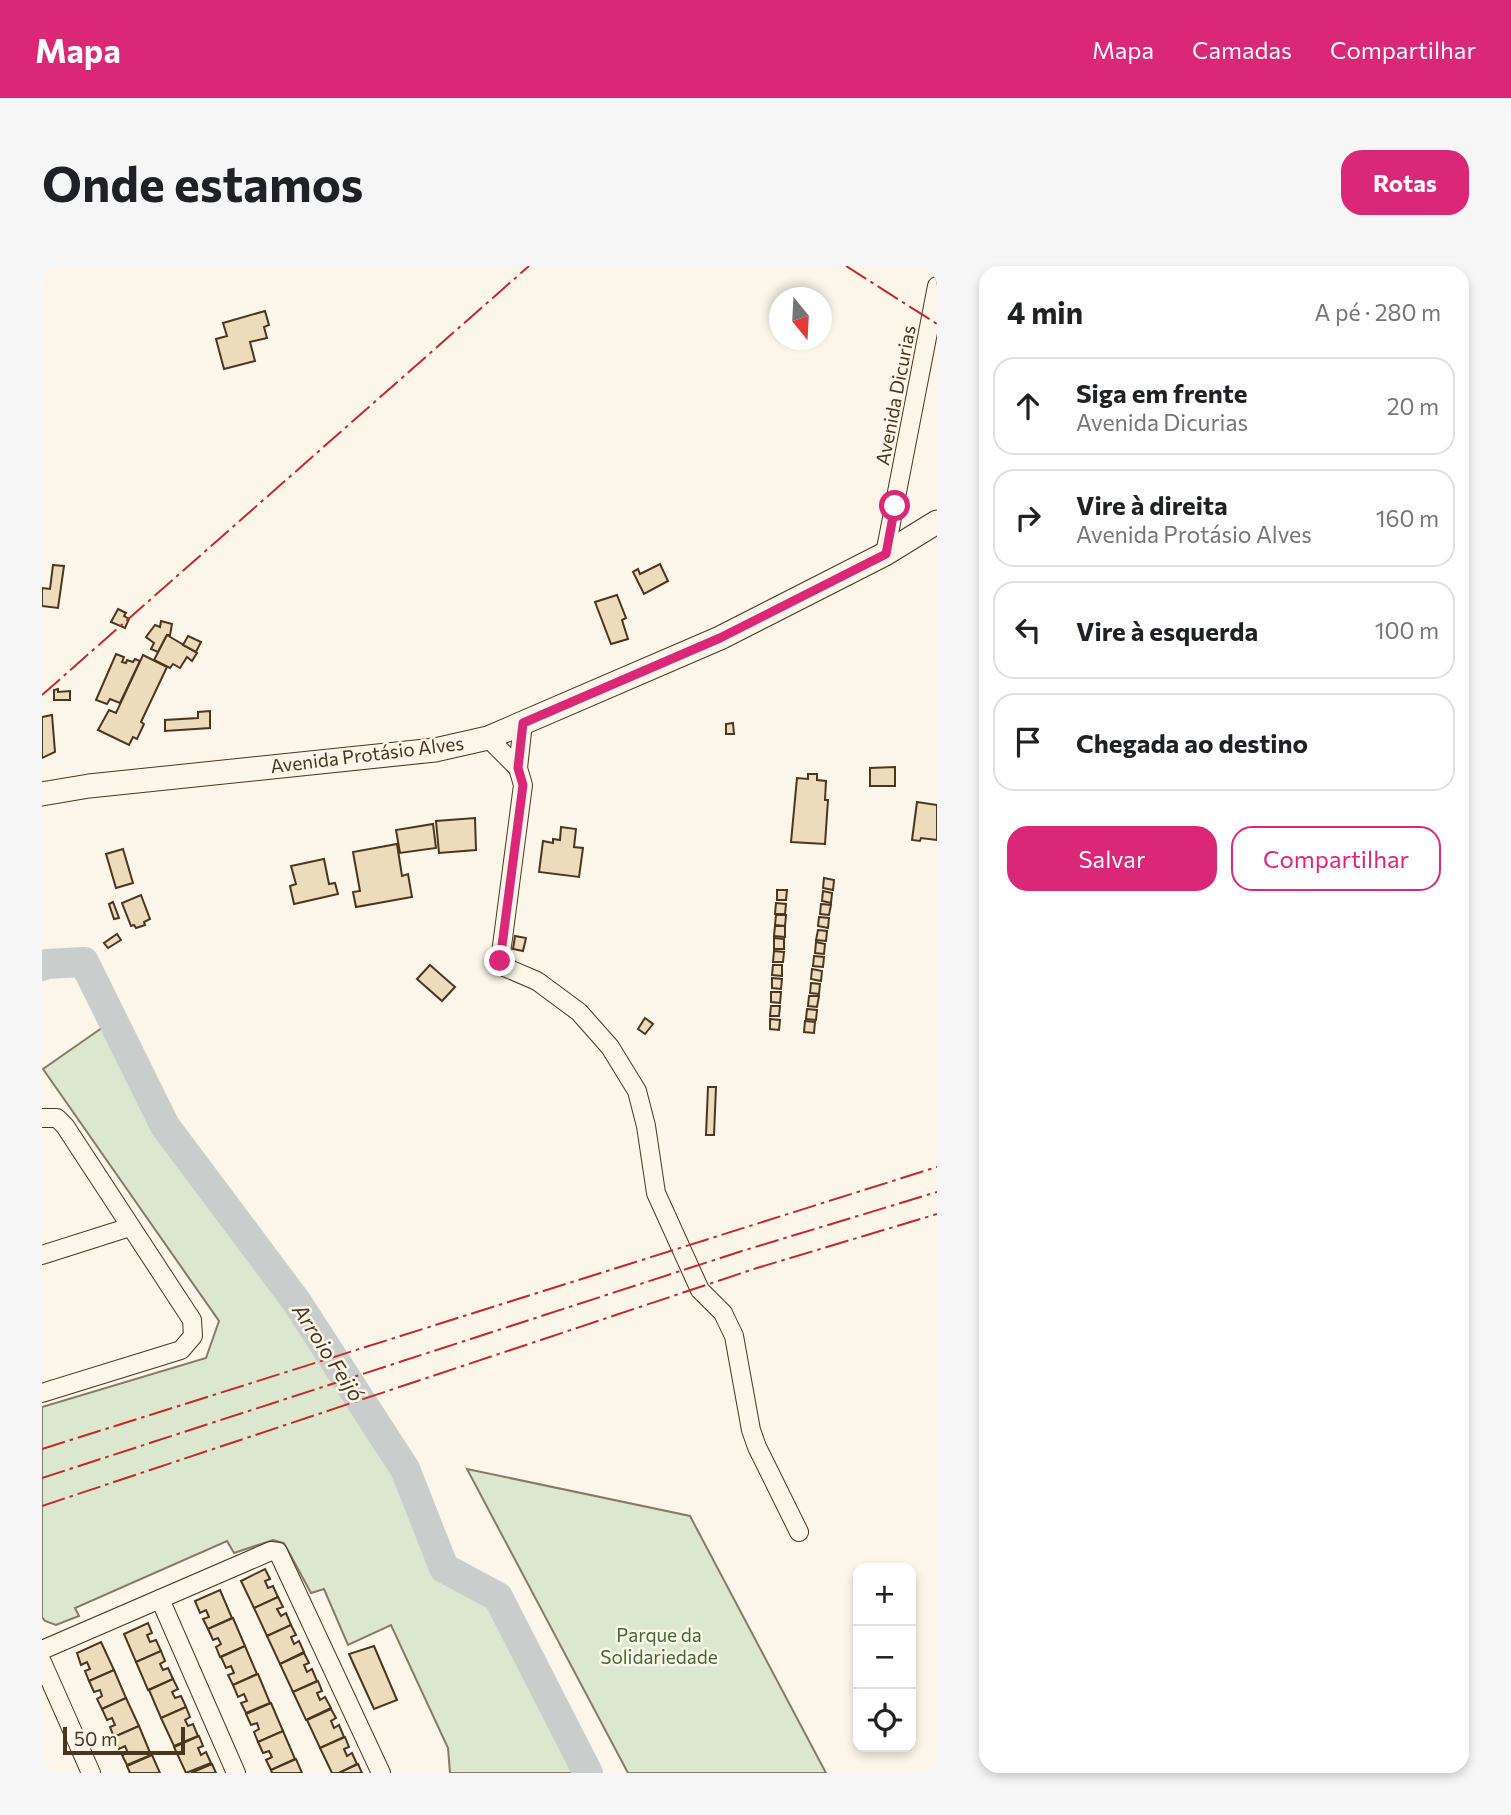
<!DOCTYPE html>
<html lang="pt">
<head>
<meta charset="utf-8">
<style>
  :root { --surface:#fff; --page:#f6f6f6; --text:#202124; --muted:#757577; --line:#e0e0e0; --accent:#db2777 }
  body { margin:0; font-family:Commissioner,sans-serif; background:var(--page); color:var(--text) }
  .controls { position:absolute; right:21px; bottom:21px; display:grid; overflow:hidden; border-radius:14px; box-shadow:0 4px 10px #0003 }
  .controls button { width:63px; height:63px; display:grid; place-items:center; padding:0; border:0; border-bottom:2px solid var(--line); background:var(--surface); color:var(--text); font:35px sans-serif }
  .compass { position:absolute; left:727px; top:21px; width:63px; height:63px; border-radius:50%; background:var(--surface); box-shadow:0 4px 10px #0003; rotate:162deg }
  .scale { position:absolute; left:21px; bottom:18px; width:122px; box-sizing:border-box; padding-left:7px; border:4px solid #4a3520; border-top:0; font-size:19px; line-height:24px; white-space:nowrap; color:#4a3520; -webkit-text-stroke:5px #fbf6e9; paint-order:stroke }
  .stop { position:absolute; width:21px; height:21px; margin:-16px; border:5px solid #db2777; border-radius:50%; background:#fff }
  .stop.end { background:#db2777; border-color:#fff; box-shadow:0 2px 7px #0008 }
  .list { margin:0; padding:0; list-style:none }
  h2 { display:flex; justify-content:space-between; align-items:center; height:91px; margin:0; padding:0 28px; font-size:30px }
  h2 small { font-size:23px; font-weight:400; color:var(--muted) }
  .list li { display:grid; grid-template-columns:46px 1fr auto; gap:21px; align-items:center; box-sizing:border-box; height:98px; margin:0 14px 14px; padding:0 14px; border:2px solid var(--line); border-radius:21px }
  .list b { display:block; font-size:26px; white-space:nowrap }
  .list p { margin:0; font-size:23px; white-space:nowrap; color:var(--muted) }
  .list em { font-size:23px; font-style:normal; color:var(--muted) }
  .actions { display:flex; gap:14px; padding:21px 28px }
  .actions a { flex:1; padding:16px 0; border:2px solid var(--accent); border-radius:21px; text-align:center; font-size:24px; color:var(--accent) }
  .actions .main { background:var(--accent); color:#fff }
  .icon { flex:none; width:38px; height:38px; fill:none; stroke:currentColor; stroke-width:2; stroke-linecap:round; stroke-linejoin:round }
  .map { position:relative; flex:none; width:895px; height:1507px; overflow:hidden; border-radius:21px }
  header { display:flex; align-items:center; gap:42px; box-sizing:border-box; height:98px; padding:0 35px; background:var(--accent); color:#fff }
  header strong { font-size:33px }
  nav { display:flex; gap:38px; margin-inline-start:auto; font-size:24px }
  .intro { display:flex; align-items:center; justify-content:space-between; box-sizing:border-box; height:168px; padding:0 42px }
  h1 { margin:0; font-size:49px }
  .button { padding:18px 32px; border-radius:21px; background:var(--accent); color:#fff; font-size:24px; font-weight:700 }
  main { display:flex; gap:42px; padding:0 42px }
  aside { flex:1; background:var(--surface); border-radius:21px; box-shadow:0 4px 10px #0003 }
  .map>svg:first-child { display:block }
  .green { fill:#dce7d0; stroke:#887966; stroke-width:2 }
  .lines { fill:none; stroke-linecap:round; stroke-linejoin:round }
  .river { stroke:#c9cecd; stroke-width:30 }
  .building { fill:#ecdcbc; stroke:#4a3520; stroke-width:2 }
  .minor-casing { stroke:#4a3520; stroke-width:20 }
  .major-casing { stroke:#4a3520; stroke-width:25 }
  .minor { stroke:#fbf6e9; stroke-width:18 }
  .major { stroke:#fbf6e9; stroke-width:23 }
  .power { stroke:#c62828; stroke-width:2; stroke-dasharray:24 5 3.5 5; stroke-linecap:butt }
  .route { stroke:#db2777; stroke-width:9 }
  .labels { text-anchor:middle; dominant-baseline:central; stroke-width:5; stroke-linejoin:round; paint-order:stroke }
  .street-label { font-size:19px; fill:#4a3520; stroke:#fbf6e9 }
  .park-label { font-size:19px; fill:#436837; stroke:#fbf6e9 }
  .water-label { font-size:21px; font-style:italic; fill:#4a3520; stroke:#fbf6e9 }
</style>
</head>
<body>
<header>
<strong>Mapa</strong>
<nav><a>Mapa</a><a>Camadas</a><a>Compartilhar</a></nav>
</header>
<div class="intro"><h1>Onde estamos</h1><a class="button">Rotas</a></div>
<main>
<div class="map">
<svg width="895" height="1507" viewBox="0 0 895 1507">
  <rect width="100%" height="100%" fill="#fbf6e9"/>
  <!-- green -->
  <g class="green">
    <path d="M67 757 118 863 277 1087 354 1203 396 1304 450 1335 537 1507H408L406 1482 349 1359 306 1379 282 1323 269 1327 242 1277 231 1274 192 1287 185 1275 33 1342 37 1350 14 1359 3 1355 0 1351V1141L164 1092 177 1055 1 803Z"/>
    <path d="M425 1203 648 1250 784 1507H586Z"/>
  </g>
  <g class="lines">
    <!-- river -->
    <path class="river" d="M0 700 4 698 42 696 123 860 254 1035 363 1203 402 1302 456 1331 546 1507"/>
  </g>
  <!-- building -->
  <g class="building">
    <path d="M223 45 227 59 222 61 225 72 208 76 213 95 182 103 174 73 185 70 181 57Z"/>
    <path d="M618 298 626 315 602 328 591 306 596 303 598 308Z"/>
    <path d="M11 299 22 300 16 342 0 340V322L8 323Z"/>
    <path d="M575 329 584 352 580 354 586 373 569 378 553 336Z"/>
    <path d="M76 343 84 347 82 350 87 353 83 362 69 356Z"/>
    <path d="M119 355 130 358 128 369H125L116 386 109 383 112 377 104 371 113 359 118 361Z"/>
    <path d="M125 369 155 387 150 395 145 391 138 402 131 398 128 402 112 394Z"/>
    <path d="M146 370 159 376 154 386 141 379Z"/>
    <path d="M74 388 82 391 80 396 84 397 85 394 91 396 93 393 98 395 78 437 68 433 65 438 54 434Z"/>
    <path d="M101 389 125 401 99 456 102 458 95 473 91 471 87 479 56 464 67 444 74 447Z"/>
    <path d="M16 423V426L28 425V434H12V424Z"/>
    <path d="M168 445V462L123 465V454L156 452V446Z"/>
    <path d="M10 449 13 486 0 492V451Z"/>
    <path d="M691 457 692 468H684V458Z"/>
    <path d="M853 501V520H828V502Z"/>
    <path d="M766 508H775V514L784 515 783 534H786L783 578 749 576 755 512 766 513Z"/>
    <path d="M875 536 895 539V574L879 572 878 575 870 574Z"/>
    <path d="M433 552 434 584 397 587 394 555Z"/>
    <path d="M391 558 394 582 358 587 354 564Z"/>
    <path d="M519 561 534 563 532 581 541 582 537 611 497 606 501 575 511 577V573L518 574Z"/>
    <path d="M355 578 360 610 366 608 370 631 314 641 311 626 318 625 311 586Z"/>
    <path d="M81 583 91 617 74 622 64 588Z"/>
    <path d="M282 593 287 618 293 617 296 628 252 638 248 620 254 618 249 600Z"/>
    <path d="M782 612 792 614 791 624 781 622Z"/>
    <path d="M735 624H745L744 634H735Z"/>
    <path d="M781 625 790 627 789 637 780 635Z"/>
    <path d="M99 629 108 653 102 656 103 659 94 662 92 659 89 660 80 637Z"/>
    <path d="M71 636 77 652 72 653 67 638Z"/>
    <path d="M734 637 744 638 743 648H733Z"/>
    <path d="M779 638 789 639 787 649 778 648Z"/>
    <path d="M734 649H744L743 660 733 659Z"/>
    <path d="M777 651 787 652 786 662 776 660Z"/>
    <path d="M733 660H743V671L732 670Z"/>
    <path d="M776 664 785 665 784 675 774 674Z"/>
    <path d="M75 668 79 674 66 682 62 677Z"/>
    <path d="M473 670 484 672 481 685 471 683Z"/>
    <path d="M732 672 742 673V683H732Z"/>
    <path d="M774 676 783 678 782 688 773 687Z"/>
    <path d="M732 685 742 686 741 696H731Z"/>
    <path d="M772 690 782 691 781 701 771 700Z"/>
    <path d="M388 699 413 721 400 735 375 713Z"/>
    <path d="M731 699H740V710L730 709Z"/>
    <path d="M770 703 780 705 779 715 769 713Z"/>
    <path d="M730 712 740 713 739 723 730 722Z"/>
    <path d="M769 717 778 718 777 728 768 727Z"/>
    <path d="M729 726H739L738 737 729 736Z"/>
    <path d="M767 730H777L775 741 766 740Z"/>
    <path d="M729 740H738L737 750H728Z"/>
    <path d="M765 743 775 744 774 754 764 753Z"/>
    <path d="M603 752 611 758 603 768 596 763Z"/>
    <path d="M728 753 738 754 737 764 728 763Z"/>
    <path d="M763 755 773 756 772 767 762 766Z"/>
    <path d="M666 821H674L672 869H664Z"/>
    <path d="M223 1303 228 1313 223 1315 226 1322 231 1320 236 1331 212 1342 199 1315Z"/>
    <path d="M178 1324 190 1352 166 1363 161 1353 167 1351 164 1344 158 1347 153 1335Z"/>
    <path d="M236 1331 241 1341 235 1343 239 1350 244 1347 249 1359 225 1370 212 1342Z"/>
    <path d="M191 1352 203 1380 178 1391 174 1381 179 1378 176 1372 171 1374 166 1363Z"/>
    <path d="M106 1357 110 1367 105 1369 108 1376 114 1374 119 1385 94 1396 82 1368Z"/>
    <path d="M249 1359 254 1369 249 1371 252 1378 257 1375 262 1386 238 1398 225 1370Z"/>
    <path d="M59 1376 72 1404 47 1415 43 1405 48 1403 45 1396 39 1399 35 1387Z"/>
    <path d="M203 1380 215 1408 191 1419 186 1409 192 1407 189 1400 184 1402 179 1391Z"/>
    <path d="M332 1380 355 1434 332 1443 307 1388Z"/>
    <path d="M119 1385 123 1395 118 1398 121 1404 126 1402 131 1413 106 1424 94 1396Z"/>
    <path d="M262 1387 267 1397 262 1399 265 1406 270 1403 275 1415 251 1426 238 1398Z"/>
    <path d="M72 1404 84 1432 60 1443 55 1433 60 1430 58 1424 52 1426 47 1415Z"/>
    <path d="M216 1408 228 1437 204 1447 199 1437 205 1435 202 1428 196 1431 191 1419Z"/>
    <path d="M131 1413 136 1423 130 1426 133 1432 139 1430 144 1441 119 1452 107 1424Z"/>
    <path d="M276 1415 280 1425 275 1427 278 1434 283 1431 289 1442 264 1454 251 1426Z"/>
    <path d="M84 1432 97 1460 72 1471 68 1461 73 1459 70 1452 65 1454 60 1443Z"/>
    <path d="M229 1437 241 1465 216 1476 212 1466 217 1463 215 1457 209 1459 204 1448Z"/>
    <path d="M144 1441 148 1451 143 1454 146 1460 151 1458 156 1470 132 1480 119 1452Z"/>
    <path d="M289 1443 294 1452 289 1455 292 1462 297 1459 302 1471 278 1482 265 1454Z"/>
    <path d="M97 1460 109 1489 85 1499 80 1489 86 1487 83 1480 77 1483 72 1471Z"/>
    <path d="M241 1465 253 1493 229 1504 224 1494 230 1491 227 1485 221 1487 216 1476Z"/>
    <path d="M157 1470 161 1480 156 1482 159 1489 164 1486 169 1497 144 1507 132 1481Z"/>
    <path d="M303 1471 307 1481 302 1483 305 1490 310 1487 315 1498 297 1507H290L278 1482Z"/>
    <path d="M110 1489 118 1507H88L85 1500Z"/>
    <path d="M254 1493 260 1507H230L229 1504Z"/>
    <path d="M170 1498 174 1507H149Z"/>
    <path d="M316 1498 320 1507H297Z"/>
  </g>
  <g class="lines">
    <defs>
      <g id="minor">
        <path d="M843 288 895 20"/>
        <path d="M481 457 476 502 481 519 458 695 460 700 495 715 537 746 568 781 595 825 604 860 614 927 658 1024 681 1047 692 1070 709 1164 715 1181 757 1266"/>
        <path d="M446 472 476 502"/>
        <path d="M0 852H15L23 860 150 1054 151 1070 139 1084 0 1127"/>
        <path d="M0 989 88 961"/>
        <path d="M118 1333 194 1507"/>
        <path d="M0 1384 229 1285 236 1286 339 1507"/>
        <path d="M0 1396 49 1507"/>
      </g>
      <path id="major" d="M0 528 47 520 393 484 446 472 678 372 843 288 895 256"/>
    </defs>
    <!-- minor casing -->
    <use href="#minor" class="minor-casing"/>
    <!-- major casing -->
    <use href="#major" class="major-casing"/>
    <!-- minor -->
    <use href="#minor" class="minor"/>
    <!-- major -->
    <use href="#major" class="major"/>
    <!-- power -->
    <g class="power">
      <path d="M804 0 895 58"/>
      <path d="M0 429 487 0"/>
      <path d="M0 1183 895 901"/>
      <path d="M0 1212 700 985 895 926"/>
      <path d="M0 1240 715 1002 895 948"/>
    </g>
  </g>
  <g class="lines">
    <!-- route -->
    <path class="route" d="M458 695 481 519 476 502 481 457 678 372 844 288 853 240"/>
  </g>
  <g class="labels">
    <!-- street labels -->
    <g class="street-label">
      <text transform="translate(853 129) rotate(-79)">Avenida Dicurias</text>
      <text transform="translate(325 488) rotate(-7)">Avenida Protásio Alves</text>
    </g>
    <!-- park labels -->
    <g class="park-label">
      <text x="617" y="1368">Parque da<tspan x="617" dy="22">Solidariedade</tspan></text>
    </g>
    <!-- water labels -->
    <g class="water-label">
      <text transform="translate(287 1086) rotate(57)">Arroio Feijó</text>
    </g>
  </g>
</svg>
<div class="controls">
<button>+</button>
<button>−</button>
<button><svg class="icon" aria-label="locate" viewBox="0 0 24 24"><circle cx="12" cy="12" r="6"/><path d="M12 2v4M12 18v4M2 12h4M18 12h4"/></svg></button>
</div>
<svg class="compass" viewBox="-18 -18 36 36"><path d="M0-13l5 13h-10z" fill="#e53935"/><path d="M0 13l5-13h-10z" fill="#757577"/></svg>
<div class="scale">50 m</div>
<div class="stop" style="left:853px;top:240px"></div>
<div class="stop end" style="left:458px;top:695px"></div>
</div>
<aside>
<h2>4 min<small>A pé · 280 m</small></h2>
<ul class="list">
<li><svg class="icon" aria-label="ahead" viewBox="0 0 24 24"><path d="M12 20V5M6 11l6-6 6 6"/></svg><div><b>Siga em frente</b><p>Avenida Dicurias</p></div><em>20 m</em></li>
<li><svg class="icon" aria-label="right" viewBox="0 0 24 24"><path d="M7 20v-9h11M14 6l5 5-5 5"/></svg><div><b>Vire à direita</b><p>Avenida Protásio Alves</p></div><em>160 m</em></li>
<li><svg class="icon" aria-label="left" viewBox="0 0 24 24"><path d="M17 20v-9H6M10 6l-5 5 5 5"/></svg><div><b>Vire à esquerda</b></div><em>100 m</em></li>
<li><svg class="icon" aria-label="arrive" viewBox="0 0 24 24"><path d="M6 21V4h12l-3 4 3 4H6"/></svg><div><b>Chegada ao destino</b></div></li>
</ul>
<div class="actions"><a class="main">Salvar</a><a>Compartilhar</a></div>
</aside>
</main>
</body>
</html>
